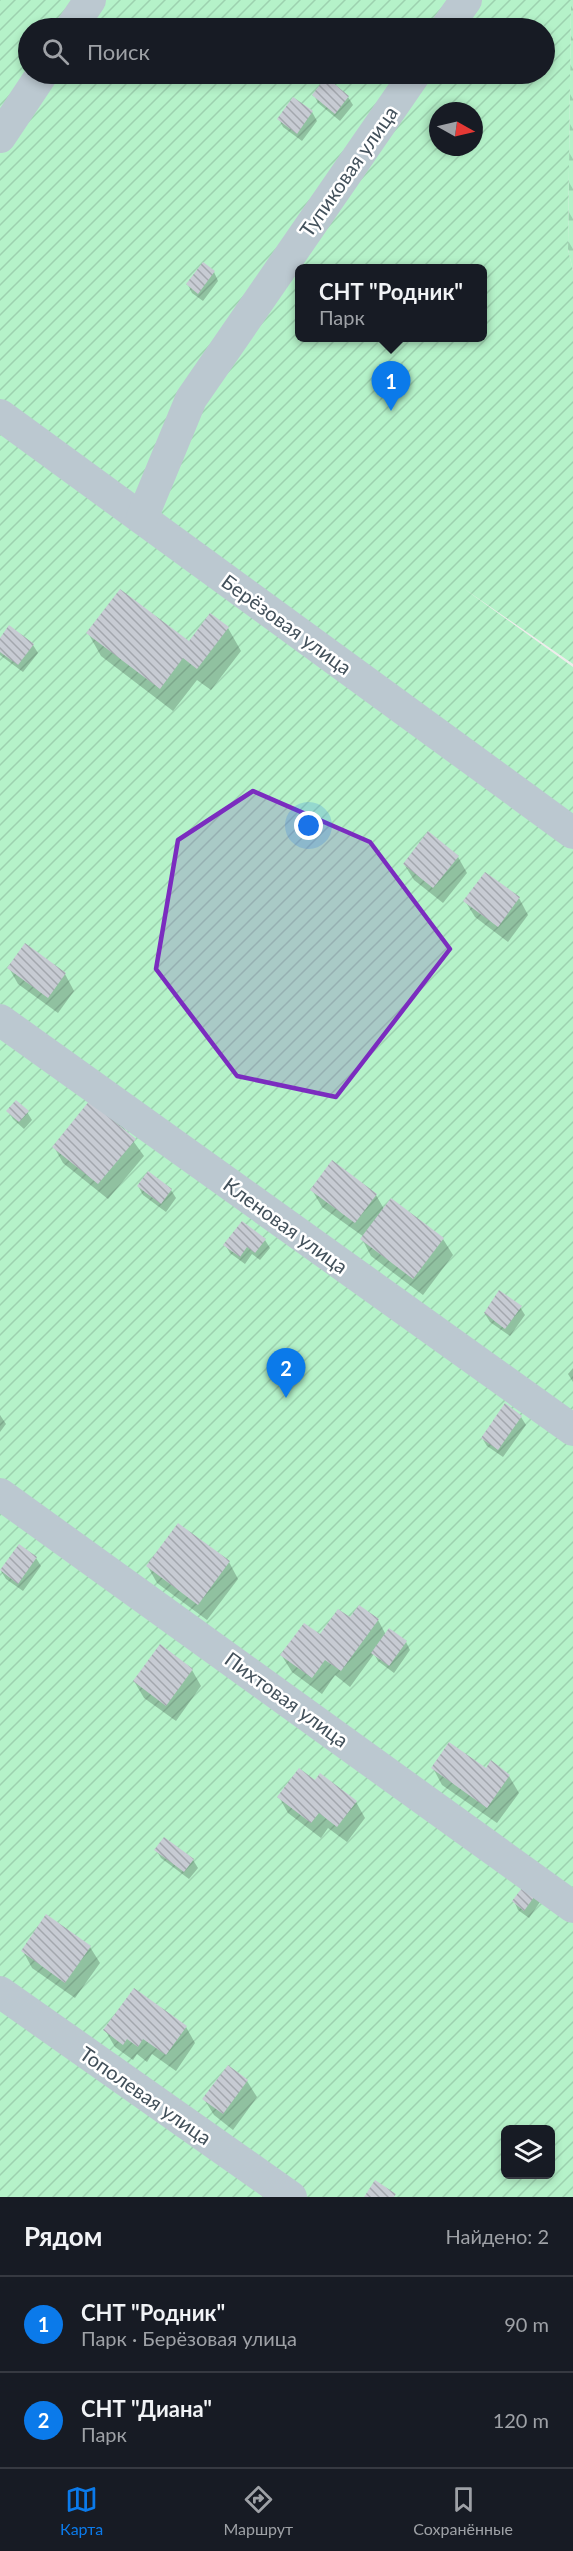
<!DOCTYPE html>
<html lang="ru">
<head>
<meta charset="utf-8">
<style>
  :root { --surface:#171b24; --page:#20242c; --text:#f1f3f6; --muted:#9ea1a6; --line:#363941; --accent:#0b7aea }
  body { margin:0; font-family:Lato,sans-serif; background:var(--page); color:var(--text) }
  .controls { position:absolute; right:18px; bottom:18px; display:grid; overflow:hidden; border-radius:9px; box-shadow:0 3px 9px #0003 }
  .controls button { width:54px; height:54px; display:grid; place-items:center; padding:0; border:0; border-bottom:2px solid var(--line); background:var(--surface); color:var(--text); font:30px sans-serif }
  .compass { position:absolute; left:429px; top:102px; width:54px; height:54px; border-radius:50%; background:var(--surface); box-shadow:0 3px 9px #0003; rotate:98deg }
  .you { position:absolute; left:309px; top:826px; width:21px; height:21px; margin:-15px; border:4px solid #fff; border-radius:50%; background:#1a73e8; box-shadow:0 0 0 9px #1a73e833 }
  .badge { display:grid; place-items:center; width:39px; height:39px; border-radius:50%; background:var(--accent); color:#fff; font-size:20px; font-weight:700 }
  .pin { position:absolute; translate:-50% -50px; filter:drop-shadow(0 2px 3px #0008) }
  .pin::after { content:''; position:absolute; top:32px; width:21px; height:18px; background:inherit; clip-path:polygon(0 0,100% 0,50% 100%) }
  .popup { position:absolute; left:295px; top:264px; width:192px; height:78px; box-sizing:border-box; display:grid; place-content:center; border-radius:9px; background:var(--surface); filter:drop-shadow(0 2px 4px #0005); font-size:20px; white-space:nowrap; color:var(--muted) }
  .popup b { font-size:22px; color:var(--text) }
  .popup::after { content:''; position:absolute; left:50%; top:100%; margin-left:-12px; border:12px solid transparent; border-top-color:var(--surface) }
  .list { margin:0; padding:0; list-style:none }
  h2 { display:flex; justify-content:space-between; align-items:center; height:78px; margin:0; padding:0 24px; font-size:26px }
  h2 small { font-size:20px; font-weight:400; color:var(--muted) }
  .list li { display:grid; grid-template-columns:39px 1fr auto; gap:18px; align-items:center; box-sizing:border-box; height:96px; padding:0 24px; border-top:2px solid var(--line) }
  .list b { display:block; font-size:22px; white-space:nowrap }
  .list p { margin:0; font-size:20px; white-space:nowrap; color:var(--muted) }
  .list em { font-size:20px; font-style:normal; color:var(--muted) }
  .icon { flex:none; width:33px; height:33px; fill:none; stroke:currentColor; stroke-width:2; stroke-linecap:round; stroke-linejoin:round }
  .map { position:relative; flex:none; width:573px; height:2197px; overflow:hidden }
  .search { position:absolute; background:var(--surface); box-shadow:0 3px 9px #0003; left:18px; right:18px; top:18px; height:66px; display:flex; align-items:center; gap:15px; box-sizing:border-box; padding:0 21px; border-radius:33px; color:var(--muted); font-size:22px }
  .sheet { height:270px; background:var(--surface) }
  nav { display:flex; justify-content:space-around; align-items:center; box-sizing:border-box; height:84px; border-top:2px solid var(--line); background:var(--surface); font-size:16px; color:var(--muted) }
  nav a { display:grid; justify-items:center; gap:3px }
  nav .on { color:var(--accent) }
  .map>svg:first-child { display:block }
  .forest { fill:url(#forest-firs) }
  .garden { fill:url(#garden-furrows); fill-rule:evenodd }
  .shadow { fill:#0003 }
  .building { fill:url(#building-back-hatch) }
  .lines { fill:none; stroke-linecap:round; stroke-linejoin:round }
  .minor { stroke:#bbc8d0; stroke-width:32 }
  .marked { fill:#7b2cbf; fill-opacity:0.2; stroke:#7b2cbf; stroke-width:4.5; stroke-linejoin:round }
  .labels { text-anchor:middle; dominant-baseline:central; stroke-width:5; stroke-linejoin:round; paint-order:stroke }
  .street-label { font-size:20px; fill:#43515b; stroke:#fff }
</style>
</head>
<body>
<div class="map">
<svg width="573" height="2197" viewBox="0 0 573 2197">
  <defs>
    <pattern id="forest-firs" width="22" height="20" patternUnits="userSpaceOnUse" patternTransform="scale(1.5)"><rect width="22" height="20" fill="#b5f2c9"/><path d="M5 1l3.5 6h-7zM16 11l3.5 6h-7z" fill="#9dd1af"/></pattern>
    <pattern id="garden-furrows" width="10" height="10" patternUnits="userSpaceOnUse" patternTransform="scale(1.5)"><rect width="10" height="10" fill="#b5f2c9"/><path d="M-1 1l2-2M0 10L10 0M9 11l2-2" fill="none" stroke="#9dd1af"/></pattern>
    <pattern id="building-back-hatch" width="6" height="6" patternUnits="userSpaceOnUse" patternTransform="scale(1.5)"><rect width="6" height="6" fill="#c7cbd3"/><path d="M-1 5l2 2M0 0l6 6M5-1l2 2" fill="none" stroke="#a3a7ae"/></pattern>
  </defs>
  <rect width="100%" height="100%" fill="#efecec"/>
  <!-- forest -->
  <path class="forest" d="M571 0H573V271L568 249Z"/>
  <!-- garden -->
  <path class="garden" d="M0 0H571L568 249 573 271V664L463 588 573 667V2197H0ZM28 28H544V74H28ZM438 111H474V147H438ZM300 268H482V338H300ZM506 2130H550V2174H506Z"/>
  <!-- shadow -->
  <g class="shadow">
    <path d="M314 95 348 97 353 105 340 121 318 103Z"/>
    <path d="M293 99 312 112 317 121 302 141 283 127 279 119Z"/>
    <path d="M214 272 218 281 203 301 192 293 188 285Z"/>
    <path d="M228 628 241 651 211 690 197 680 173 711 101 656 88 633 189 643Z"/>
    <path d="M0 640 33 645 38 653 23 672 0 655Z"/>
    <path d="M458 857 467 873 443 903 414 880 404 864Z"/>
    <path d="M519 898 528 915 508 942 475 917 465 901Z"/>
    <path d="M25 946 65 974 74 991 58 1013 18 984 9 968Z"/>
    <path d="M8 1111 27 1112 32 1120 24 1129 13 1119Z"/>
    <path d="M113 1113 144 1156 108 1199 63 1163 54 1147Z"/>
    <path d="M138 1186 171 1190 176 1198 166 1212 143 1195Z"/>
    <path d="M312 1190 376 1195 384 1209 443 1239 453 1255 423 1295 371 1256 362 1239 364 1237 322 1207Z"/>
    <path d="M265 1240 270 1248 260 1260 252 1254 245 1264 230 1253 225 1245Z"/>
    <path d="M520 1307 525 1315 510 1336 490 1322 485 1314Z"/>
    <path d="M573 1368V1382L568 1374Z"/>
    <path d="M0 1415 6 1424 0 1432Z"/>
    <path d="M521 1417 526 1425 503 1457 487 1446 482 1438Z"/>
    <path d="M179 1525 229 1562 238 1579 207 1620 157 1583 148 1567Z"/>
    <path d="M36 1558 41 1566 23 1591 6 1579 1 1571Z"/>
    <path d="M351 1619 378 1620 386 1635 406 1642 410 1650 394 1673 378 1661 374 1654 350 1687 335 1675 322 1694 292 1672 282 1656Z"/>
    <path d="M192 1670 201 1686 176 1721 144 1698 134 1681Z"/>
    <path d="M433 1768 509 1776 519 1793 497 1823 442 1785Z"/>
    <path d="M315 1782 356 1802 365 1818 347 1842 328 1828 321 1838 288 1813 279 1797Z"/>
    <path d="M156 1850 193 1860 198 1868 189 1879 161 1858Z"/>
    <path d="M525 1886 540 1902 529 1918 518 1910 514 1901Z"/>
    <path d="M90 1947 100 1963 75 1998 32 1968 23 1951Z"/>
    <path d="M186 2027 195 2043 176 2071 152 2054 147 2062 137 2054 133 2060 115 2047 105 2030Z"/>
    <path d="M247 2081 257 2097 233 2130 214 2115 204 2099Z"/>
  </g>
  <!-- building -->
  <g class="building">
    <path d="M326 77 349 96 335 114 312 95Z"/>
    <path d="M293 97 313 111 297 134 277 119Z"/>
    <path d="M203 262 215 271 198 294 186 284Z"/>
    <path d="M120 589 189 641 210 613 229 627 197 669 183 658 160 689 86 633Z"/>
    <path d="M9 625 34 644 18 665 0 652V638Z"/>
    <path d="M428 831 459 856 433 888 403 864Z"/>
    <path d="M485 872 520 897 498 927 463 901Z"/>
    <path d="M25 943 66 973 48 998 7 968Z"/>
    <path d="M94 1095 109 1117 136 1139 98 1184 52 1147Z"/>
    <path d="M16 1100 29 1111 19 1122 6 1111Z"/>
    <path d="M332 1160 377 1194 355 1223 310 1190Z"/>
    <path d="M148 1171 172 1189 161 1204 137 1186Z"/>
    <path d="M391 1198 444 1238 413 1279 360 1239Z"/>
    <path d="M242 1221 266 1239 255 1253 247 1247 240 1257 223 1245Z"/>
    <path d="M499 1290 522 1306 505 1329 484 1313Z"/>
    <path d="M505 1403 522 1416 498 1450 481 1438Z"/>
    <path d="M178 1523 230 1561 198 1605 146 1566Z"/>
    <path d="M19 1544 37 1557 18 1584 0 1570Z"/>
    <path d="M359 1605 379 1619 341 1671 325 1660 312 1678 280 1655 304 1623 320 1634 338 1609 350 1617Z"/>
    <path d="M389 1628 407 1641 389 1666 371 1653Z"/>
    <path d="M160 1644 193 1669 166 1706 133 1681Z"/>
    <path d="M449 1742 486 1768 491 1760 510 1775 487 1808 431 1768Z"/>
    <path d="M299 1768 315 1780 320 1773 357 1801 337 1827 319 1813 311 1823 277 1797Z"/>
    <path d="M164 1837 194 1859 184 1872 154 1850Z"/>
    <path d="M525 1884 537 1893 524 1911 512 1901Z"/>
    <path d="M46 1914 91 1946 65 1983 21 1951Z"/>
    <path d="M134 1988 187 2026 166 2055 143 2039 138 2047 127 2039 123 2045 103 2030Z"/>
    <path d="M228 2065 248 2080 223 2114 202 2099Z"/>
    <path d="M375 2180 396 2194 394 2197H364Z"/>
  </g>
  <g class="lines">
    <!-- minor -->
    <g class="minor">
      <path d="M71 28 90 0"/>
      <path d="M446 28 466 0"/>
      <path d="M0 137 42 74"/>
      <path d="M0 415 573 833"/>
      <path d="M142 518 191 399 415 74"/>
      <path d="M0 1020 573 1430"/>
      <path d="M0 1494 573 1907"/>
      <path d="M0 1992 291 2197"/>
    </g>
  </g>
  <!-- marked area -->
  <path class="marked" d="M253 791 370 842 450 949 336 1097 237 1076 156 969 178 840Z"/>
  <g class="labels">
    <!-- street labels -->
    <g class="street-label">
      <text transform="translate(348 171) rotate(-55)">Тупиковая улица</text>
      <text transform="translate(287 624) rotate(36)">Берёзовая улица</text>
      <text transform="translate(286 1225) rotate(36)">Кленовая улица</text>
      <text transform="translate(287 1699) rotate(36)">Пихтовая улица</text>
      <text transform="translate(146 2095) rotate(35)">Тополевая улица</text>
    </g>
  </g>
</svg>
<div class="controls">
<button><svg class="icon" aria-label="layers" viewBox="0 0 24 24"><path d="M12 4l9 5-9 5-9-5zM3 14l9 5 9-5"/></svg></button>
</div>
<svg class="compass" viewBox="-18 -18 36 36"><path d="M0-13l5 13h-10z" fill="#e53935"/><path d="M0 13l5-13h-10z" fill="#9ea1a6"/></svg>
<div class="you"></div>
<div class="pin badge" style="left:391px;top:411px">1</div>
<div class="popup"><b>СНТ &quot;Родник&quot;</b>Парк</div>
<div class="pin badge" style="left:286px;top:1398px">2</div>
<div class="search"><svg class="icon" aria-label="search" viewBox="0 0 24 24"><circle cx="10" cy="10" r="6"/><path d="M15 15l6 6"/></svg>Поиск</div>
</div>
<section class="sheet">
<h2>Рядом<small>Найдено: 2</small></h2>
<ul class="list">
<li><span class="badge">1</span><div><b>СНТ &quot;Родник&quot;</b><p>Парк · Берёзовая улица</p></div><em>90 m</em></li>
<li><span class="badge">2</span><div><b>СНТ &quot;Диана&quot;</b><p>Парк</p></div><em>120 m</em></li>
</ul>
</section>
<nav>
<a class="on"><svg class="icon" aria-label="map" viewBox="0 0 24 24"><path d="M3 6l6-2 6 2 6-2v14l-6 2-6-2-6 2zM9 4v14M15 6v14"/></svg>Карта</a>
<a><svg class="icon" aria-label="directions" viewBox="0 0 24 24"><path d="M12 3l9 9-9 9-9-9zM9 14v-3h6M13 9l2 2-2 2"/></svg>Маршрут</a>
<a><svg class="icon" aria-label="saved" viewBox="0 0 24 24"><path d="M7 4h10v16l-5-4-5 4z"/></svg>Сохранённые</a>
</nav>
</body>
</html>
